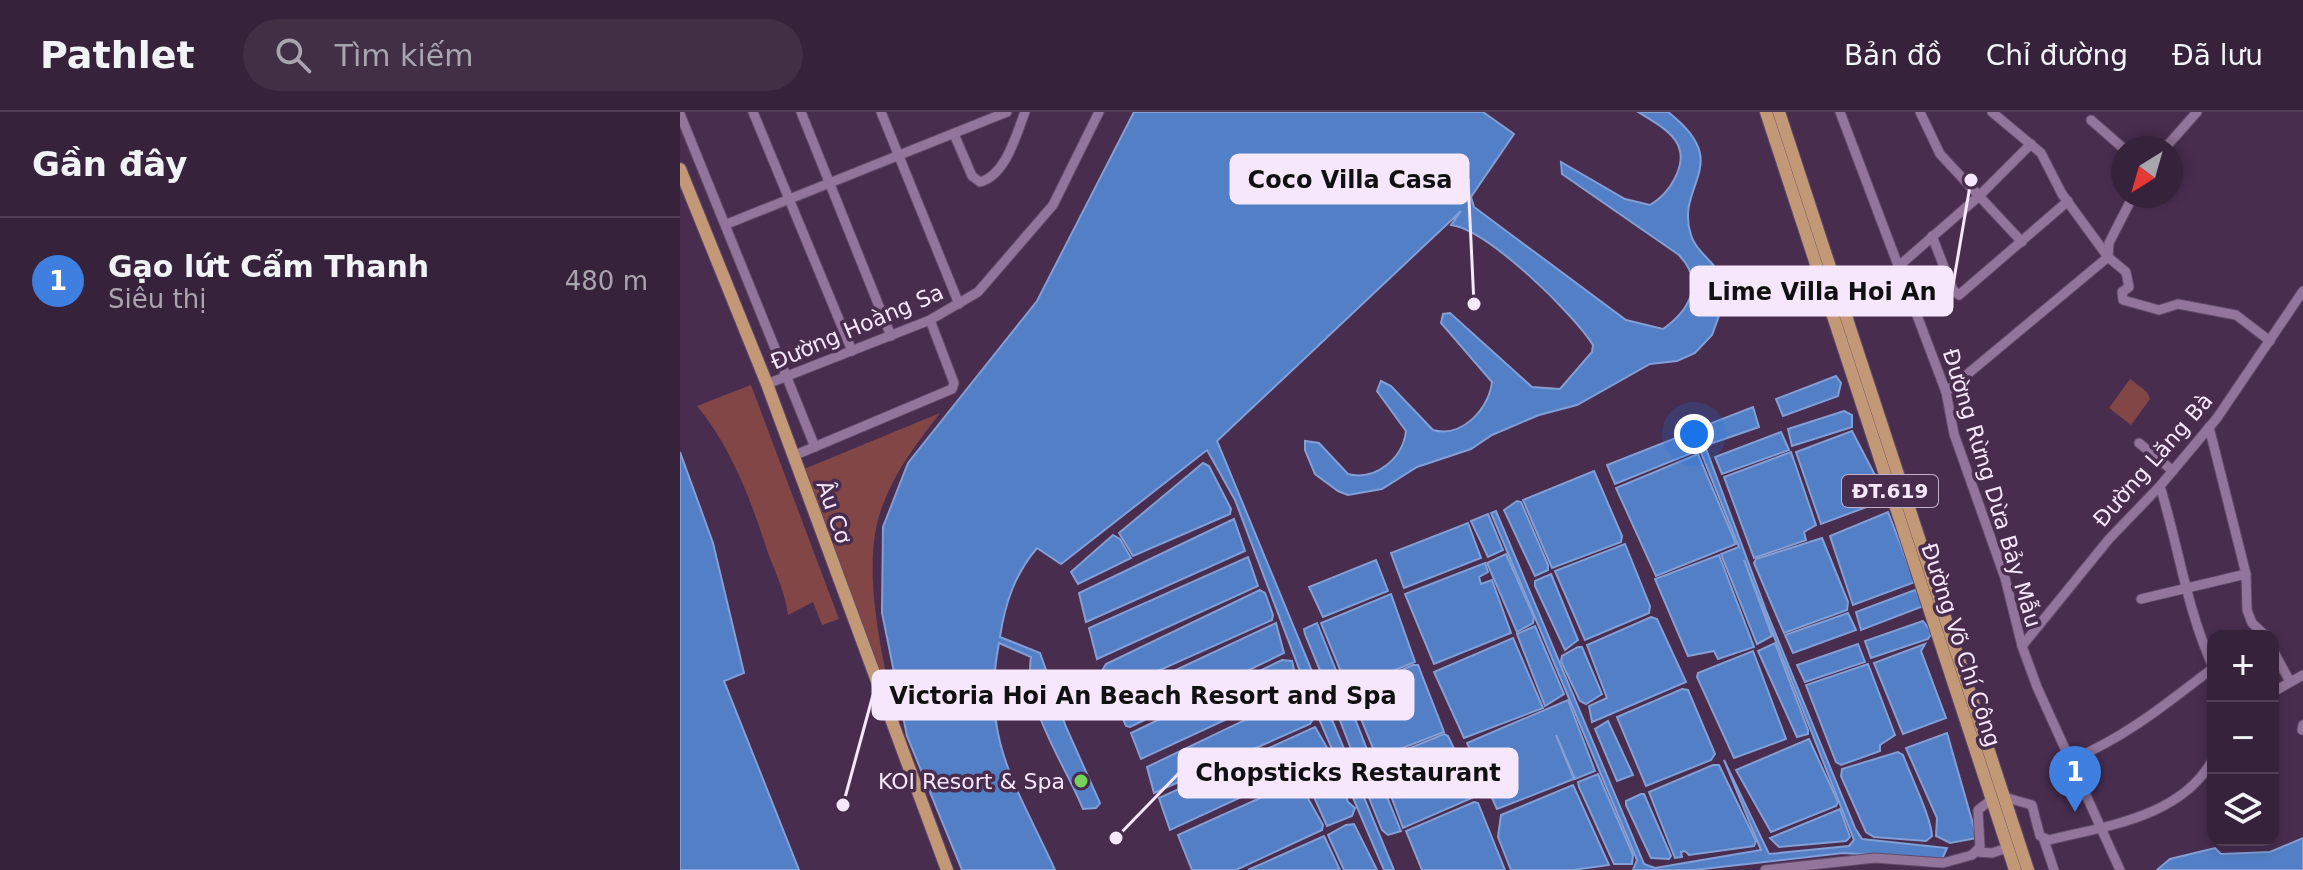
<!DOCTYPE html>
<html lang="vi">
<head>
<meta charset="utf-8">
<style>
  :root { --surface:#36223b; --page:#412f46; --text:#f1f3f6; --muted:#aaa4af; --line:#503f55; --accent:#76d25a }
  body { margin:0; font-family:"DejaVu Sans",sans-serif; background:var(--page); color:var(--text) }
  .controls { position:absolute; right:24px; bottom:24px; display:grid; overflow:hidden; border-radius:16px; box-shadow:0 4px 12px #0003 }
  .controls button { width:72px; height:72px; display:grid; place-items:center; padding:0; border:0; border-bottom:2px solid var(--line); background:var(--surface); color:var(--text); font:40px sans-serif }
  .compass { position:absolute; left:1431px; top:24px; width:72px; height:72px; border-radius:50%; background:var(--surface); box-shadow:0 4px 12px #0003; rotate:217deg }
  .you { position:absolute; left:1014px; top:322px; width:28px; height:28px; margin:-20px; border:6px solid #fff; border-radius:50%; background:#1a73e8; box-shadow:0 0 0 12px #1a73e833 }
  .badge { display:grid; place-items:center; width:52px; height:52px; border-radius:50%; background:var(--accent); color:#fff; font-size:26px; font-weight:700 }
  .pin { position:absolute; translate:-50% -66px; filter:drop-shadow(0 2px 4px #0008) }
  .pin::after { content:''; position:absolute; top:42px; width:28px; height:24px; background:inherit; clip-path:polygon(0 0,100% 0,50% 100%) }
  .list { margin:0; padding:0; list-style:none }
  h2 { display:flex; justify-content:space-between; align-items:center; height:104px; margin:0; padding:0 32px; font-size:34px }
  h2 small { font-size:26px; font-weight:400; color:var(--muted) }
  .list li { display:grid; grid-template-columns:52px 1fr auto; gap:24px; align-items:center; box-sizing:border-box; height:128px; padding:0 32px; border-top:2px solid var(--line) }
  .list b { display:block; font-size:30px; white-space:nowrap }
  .list p { margin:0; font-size:26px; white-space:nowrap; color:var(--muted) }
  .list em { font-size:26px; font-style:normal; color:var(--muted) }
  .icon { flex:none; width:44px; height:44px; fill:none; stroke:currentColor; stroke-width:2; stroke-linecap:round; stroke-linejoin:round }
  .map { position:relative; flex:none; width:1623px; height:758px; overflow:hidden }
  header { display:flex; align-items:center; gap:48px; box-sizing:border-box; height:112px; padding:0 40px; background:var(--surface); border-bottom:2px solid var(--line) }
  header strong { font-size:38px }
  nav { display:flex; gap:44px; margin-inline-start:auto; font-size:28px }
  .search { width:560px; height:72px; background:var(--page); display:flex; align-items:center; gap:20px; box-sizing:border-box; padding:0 28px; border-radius:44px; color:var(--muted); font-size:30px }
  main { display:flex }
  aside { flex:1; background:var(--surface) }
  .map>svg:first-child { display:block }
  .green { fill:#824647 }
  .water { fill:#527fc5; stroke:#849ed6; stroke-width:2 }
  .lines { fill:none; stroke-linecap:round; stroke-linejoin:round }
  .minor-casing { stroke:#624b68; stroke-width:11 }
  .major-casing { stroke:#624b68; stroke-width:14 }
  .minor { stroke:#93759b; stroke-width:9 }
  .major { stroke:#c29876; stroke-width:12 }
  .poi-dot { fill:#76d25a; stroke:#482d4f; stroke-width:3 }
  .labels { text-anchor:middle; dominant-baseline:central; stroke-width:7; stroke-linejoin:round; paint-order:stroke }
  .shield { fill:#482d4f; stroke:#c2afc8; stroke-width:2 }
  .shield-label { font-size:20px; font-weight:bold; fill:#f7e7fc }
  .street-label { font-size:22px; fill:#f7e7fc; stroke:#482d4f }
  .poi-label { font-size:22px; fill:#f7e7fc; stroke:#482d4f; text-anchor:end }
  .leader { fill:none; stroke:#f7e7fc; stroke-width:3 }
  .callout-dot { fill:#f7e7fc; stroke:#482d4f; stroke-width:3 }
  .callout { fill:#f7e7fc; stroke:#f7e7fc; stroke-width:3 }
  .callout-label { font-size:24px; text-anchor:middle; font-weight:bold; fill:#111 }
</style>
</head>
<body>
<header>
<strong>Pathlet</strong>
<div class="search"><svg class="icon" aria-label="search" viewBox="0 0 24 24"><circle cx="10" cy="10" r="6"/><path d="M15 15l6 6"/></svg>Tìm kiếm</div>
<nav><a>Bản đồ</a><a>Chỉ đường</a><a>Đã lưu</a></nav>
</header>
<main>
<aside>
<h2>Gần đây<small></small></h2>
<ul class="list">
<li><span class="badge" style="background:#3f7fe0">1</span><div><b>Gạo lứt Cẩm Thanh</b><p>Siêu thị</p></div><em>480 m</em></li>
</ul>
</aside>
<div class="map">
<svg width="1623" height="758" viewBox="0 0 1623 758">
  <rect width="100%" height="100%" fill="#482d4f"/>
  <!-- green -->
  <g class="green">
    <path d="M1450 267 1467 280 1470 287 1451 313 1429 296Z"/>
    <path d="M71 273 159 507 142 513 133 490 108 503C105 479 95 460 87 438 71 388 51 335 17 294Z"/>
    <path d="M260 301C237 331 215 359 202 395 178 460 206 555 218 621L124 357Z"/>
  </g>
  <!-- water -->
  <g class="water">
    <path d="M454 0H803L834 22 791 85 794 95 946 208 983 217C1010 198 1025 170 999 143L882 62 881 50 945 87 970 93C982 86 989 78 995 66 1013 31 986 17 958 0H988C1056 53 994 72 1011 123 1016 142 1043 154 1048 179L1032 223 1015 241 997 249 970 252 897 293 859 303 812 323 791 337 737 355 702 377 668 383 658 379 635 362 625 338V329L639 331 668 362C696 369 723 346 726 319L697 279 701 269 711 274 753 318C782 326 809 297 812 270L761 211 763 202 770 201 852 275 880 277 912 240 913 233C893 201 808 118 771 113L781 99 537 329 714 758H704L631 588 555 388 527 338 381 452 357 436C335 462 325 491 320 525L360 541 386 615 420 691 416 696 403 697C385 652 343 595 351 545L319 531C300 628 337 674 375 758H282L227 624 202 501 203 415 228 351 357 189Z"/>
    <path d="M1156 264 1161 271 1158 284 1103 304 1096 287Z"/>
    <path d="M1073 295 1079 315 1030 332 1024 314Z"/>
    <path d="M1164 299 1172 303V315L1112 334 1108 317Z"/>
    <path d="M1018 315 1087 501 1175 716 1182 727 1267 736 1262 747 1163 741 1014 758H953L957 748 811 401 816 399 964 752 975 756 1081 738 1044 648 1089 742 1169 734 1174 728 1064 448 1092 524 1077 532 1041 442 1059 435 1012 318Z"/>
    <path d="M1172 319 1195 363 1200 390 1141 412 1116 340Z"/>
    <path d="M1011 320 1017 337 1012 341 935 372 927 353Z"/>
    <path d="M1101 320 1109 338 1042 362 1035 345Z"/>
    <path d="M0 340 33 431 64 561 44 569 119 758H0Z"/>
    <path d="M1111 340 1136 413 1124 420 1126 428 1074 446 1044 365Z"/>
    <path d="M1018 342 1056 432 976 464 936 376Z"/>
    <path d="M523 351 529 354 551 397 550 402 453 444 439 421Z"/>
    <path d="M914 359 942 424 941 430 872 456 843 388Z"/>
    <path d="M837 389 841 390 868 453V458L855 464 824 398Z"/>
    <path d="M1208 400 1235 470 1173 493 1150 424Z"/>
    <path d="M808 402 823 438 808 445 791 409Z"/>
    <path d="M554 407 565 439 406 510 399 481Z"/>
    <path d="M788 411 801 446 724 476 711 441Z"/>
    <path d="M433 423 440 427 451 446 398 472 391 460Z"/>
    <path d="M1142 426 1168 490 1167 498 1104 521 1074 451 1076 447Z"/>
    <path d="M945 432 970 494 969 501 905 528 875 459Z"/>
    <path d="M826 442 854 505 853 511 837 520 807 451Z"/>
    <path d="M1039 443 1074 535 1038 547 1034 539 1008 544 975 467Z"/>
    <path d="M568 445 578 474 417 547 409 516Z"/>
    <path d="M696 448 708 479 643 505 629 475Z"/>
    <path d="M805 451 808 460 799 465 801 472 812 468 831 521 754 552 725 482Z"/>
    <path d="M871 462 898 528 885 538 855 474V469Z"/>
    <path d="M580 478 585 481 593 503 592 508 433 579 423 557 426 552Z"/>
    <path d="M1235 478 1244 490 1241 495 1181 518 1176 500Z"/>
    <path d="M711 482 735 550 668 577 641 511Z"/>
    <path d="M1168 501 1176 518 1113 541 1105 523Z"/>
    <path d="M971 505 977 507 1006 570 912 610 909 594 927 586 907 533Z"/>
    <path d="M1243 509 1252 521 1248 527 1191 546 1185 529Z"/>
    <path d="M596 511 604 541 450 615 446 614 434 587Z"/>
    <path d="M637 511 661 571 663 578 651 582 648 578 625 522 624 517Z"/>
    <path d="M855 514 884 582 865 594 837 522Z"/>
    <path d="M833 526 863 596 784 626 754 560Z"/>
    <path d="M1095 531 1128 618V622L1117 625 1078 539Z"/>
    <path d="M1178 532 1185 550 1125 570 1117 553Z"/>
    <path d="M1245 532 1241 539 1266 606 1223 622 1194 551Z"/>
    <path d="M898 535H902L922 582 906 592 900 589 881 549 882 544Z"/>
    <path d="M1073 539 1106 627 1054 646 1017 565 1018 561Z"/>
    <path d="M602 548 612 549 618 574 461 647 451 621Z"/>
    <path d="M1188 552 1215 623 1200 633V639L1161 653 1156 650 1126 573Z"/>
    <path d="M733 553H738L764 620 697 646 670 580Z"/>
    <path d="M1002 577 1008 578 1035 642 1031 648 966 674 937 605Z"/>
    <path d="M617 583H624L633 607 630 612 474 681 467 655Z"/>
    <path d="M666 584 690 645 676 650 653 590Z"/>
    <path d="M888 588 915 659 895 667 876 623 894 667 817 697 787 631Z"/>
    <path d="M928 609 953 663 937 669 915 617Z"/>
    <path d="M635 615 649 639 646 646 490 718 479 686Z"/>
    <path d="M1267 621 1297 726 1270 731 1256 724 1257 706 1226 636Z"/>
    <path d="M764 622 768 624 790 670 792 686 723 716 698 649Z"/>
    <path d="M1129 627 1158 690 1156 694 1091 720 1056 658Z"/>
    <path d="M1218 640 1223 643C1231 665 1251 705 1252 724L1246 729 1194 725 1186 720 1161 664 1162 657Z"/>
    <path d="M653 649 668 690 675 696 672 704 647 714 625 665 645 658Z"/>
    <path d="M687 650 693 651 721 719 708 723 702 718 677 656Z"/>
    <path d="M1033 653H1039L1076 729 1074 734 1009 743 1005 739 1001 740 1002 745 995 746 969 680Z"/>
    <path d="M918 662 953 743 952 752H934L899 675 898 670Z"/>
    <path d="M618 669 643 713 642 718 556 758H512L498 723Z"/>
    <path d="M893 673 929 753 893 758H831L818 725 821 703Z"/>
    <path d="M961 682H964L991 744 989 747 971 746 946 693V689Z"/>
    <path d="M794 690 798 691 825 758H742L726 719Z"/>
    <path d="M1160 697 1170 725 1166 729 1099 735 1090 726Z"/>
    <path d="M666 713 674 712 697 758H664L648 723Z"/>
    <path d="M644 724 660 758H568Z"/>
    <path d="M1623 726V758H1477L1490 747 1535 736 1541 742 1590 740Z"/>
  </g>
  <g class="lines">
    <defs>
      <g id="minor">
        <path d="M73 0 172 239"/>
        <path d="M121 0 211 224"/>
        <path d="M201 0 279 192"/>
        <path d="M1160 0 1266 280 1274 322 1325 466 1342 534 1357 575 1440 758"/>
        <path d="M1240 0 1260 42 1342 130"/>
        <path d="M1312 0 1361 41 1382 82 1428 145 1446 160 1449 175 1442 180 1443 188 1479 198 1498 192 1556 203 1590 229"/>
        <path d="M0 2 135 335"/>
        <path d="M1411 8 1443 36"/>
        <path d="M274 22 292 64 300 70C326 63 336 23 345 0"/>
        <path d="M1485 36 1517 0"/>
        <path d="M47 112 327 0"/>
        <path d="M1252 124 1273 178 1279 183 1388 89"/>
        <path d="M1220 153 1298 85 1351 32"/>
        <path d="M1234 192 1273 178"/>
        <path d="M87 272 250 208 298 180 373 93 419 0"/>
        <path d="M1266 280 1428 145 1429 131 1453 84"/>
        <path d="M1529 315 1566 462 1567 498 1572 511 1586 524"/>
        <path d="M1459 331 1493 359"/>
        <path d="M113 344 272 277 274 271 250 208"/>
        <path d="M1480 374C1499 436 1506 495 1533 555"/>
        <path d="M1461 487 1566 462"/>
        <path d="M1342 534 1429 427 1480 374 1537 306 1623 179"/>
        <path d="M1593 538 1609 568"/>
        <path d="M1593 580 1623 563"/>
        <path d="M1622 618 1623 613"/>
        <path d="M1391 648C1446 625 1486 592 1533 556"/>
        <path d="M1324 685 1352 693 1360 724 1369 728C1426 714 1502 705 1533 647"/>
        <path d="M1364 728 1374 758"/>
        <path d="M1297 740 1312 741 1327 736"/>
        <path d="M1085 758 1195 746 1263 751 1292 743 1300 735 1298 698 1311 688"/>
      </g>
      <g id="major">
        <path d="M1086 0 1335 758"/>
        <path d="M1099 0 1348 758"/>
        <path d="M0 57 87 272 267 758"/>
      </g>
    </defs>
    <!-- minor casing -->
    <use href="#minor" class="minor-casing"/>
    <!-- major casing -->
    <use href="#major" class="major-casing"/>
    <!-- minor -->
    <use href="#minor" class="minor"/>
    <!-- major -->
    <use href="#major" class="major"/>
  </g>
  <!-- markers -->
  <circle class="poi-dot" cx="401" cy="669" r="8"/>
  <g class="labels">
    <!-- shield labels -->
    <rect class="shield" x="1162" y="363" width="96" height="32" rx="6"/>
    <g class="shield-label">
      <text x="1210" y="379">ĐT.619</text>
    </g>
    <!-- street labels -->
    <g class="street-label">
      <text transform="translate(177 215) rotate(-23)">Đường Hoàng Sa</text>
      <text transform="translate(1473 348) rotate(-49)">Đường Lăng Bà</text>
      <text transform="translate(1312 376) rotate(73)">Đường Rừng Dừa Bảy Mẫu</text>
      <text transform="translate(154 400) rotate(71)">Âu Cơ</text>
      <text transform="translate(1281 533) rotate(72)">Đường Võ Chí Công</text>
    </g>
    <!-- poi labels -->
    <g class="poi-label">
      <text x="385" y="669">KOI Resort &amp; Spa</text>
    </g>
  </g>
  <!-- callouts -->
  <path class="leader" d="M794 192L788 67M1291 68L1272 179M163 693L193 583M436 726L499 661"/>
  <g class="callout-dot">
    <circle cx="794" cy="192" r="8"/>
    <circle cx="1291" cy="68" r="8"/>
    <circle cx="163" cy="693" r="8"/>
    <circle cx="436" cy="726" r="8"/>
  </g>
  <g class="callout">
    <rect x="551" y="43" width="237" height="48" rx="8"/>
    <rect x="1011" y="155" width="261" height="48" rx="8"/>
    <rect x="193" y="559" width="540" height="48" rx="8"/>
    <rect x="499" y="637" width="338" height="48" rx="8"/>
  </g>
  <g class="callout-label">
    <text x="670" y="76">Coco Villa Casa</text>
    <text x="1142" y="188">Lime Villa Hoi An</text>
    <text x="463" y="592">Victoria Hoi An Beach Resort and Spa</text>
    <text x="668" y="669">Chopsticks Restaurant</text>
  </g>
</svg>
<div class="controls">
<button>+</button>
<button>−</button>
<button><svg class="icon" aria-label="layers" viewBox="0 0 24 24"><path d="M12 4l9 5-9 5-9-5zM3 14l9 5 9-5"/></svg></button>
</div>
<svg class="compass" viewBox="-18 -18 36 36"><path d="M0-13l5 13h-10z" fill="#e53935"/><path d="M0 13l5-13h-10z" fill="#aaa4af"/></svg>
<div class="you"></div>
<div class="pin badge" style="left:1395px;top:700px;background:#3f7fe0">1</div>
</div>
</main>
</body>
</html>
